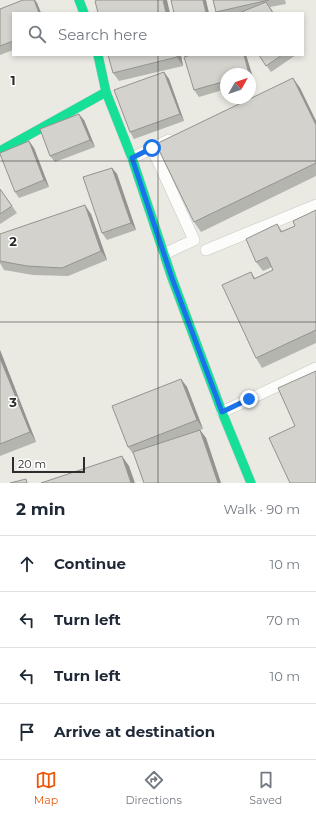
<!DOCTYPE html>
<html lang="en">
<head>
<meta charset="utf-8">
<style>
  :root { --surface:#fff; --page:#f2f2f3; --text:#1f2937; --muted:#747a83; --line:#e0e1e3; --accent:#ea580c }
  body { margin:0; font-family:Montserrat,sans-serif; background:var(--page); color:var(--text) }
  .compass { position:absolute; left:220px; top:68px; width:36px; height:36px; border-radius:50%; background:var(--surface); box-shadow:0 2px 6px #0003; rotate:50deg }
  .scale { position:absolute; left:12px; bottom:10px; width:73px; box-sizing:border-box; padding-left:4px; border:2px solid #2d2d2d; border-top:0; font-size:11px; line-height:14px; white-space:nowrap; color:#2d2d2d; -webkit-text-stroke:3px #fff; paint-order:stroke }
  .stop { position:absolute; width:12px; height:12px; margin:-9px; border:3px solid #1a73e8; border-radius:50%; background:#fff }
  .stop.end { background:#1a73e8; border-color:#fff; box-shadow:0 1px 4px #0008 }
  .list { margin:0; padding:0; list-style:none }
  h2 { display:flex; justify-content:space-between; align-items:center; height:52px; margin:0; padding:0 16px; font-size:17px }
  h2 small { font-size:13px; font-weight:400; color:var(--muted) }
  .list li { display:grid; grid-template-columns:26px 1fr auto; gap:12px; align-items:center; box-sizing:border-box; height:56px; padding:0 16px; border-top:1px solid var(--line) }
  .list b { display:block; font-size:15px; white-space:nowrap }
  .list em { font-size:13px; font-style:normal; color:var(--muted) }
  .icon { flex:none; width:22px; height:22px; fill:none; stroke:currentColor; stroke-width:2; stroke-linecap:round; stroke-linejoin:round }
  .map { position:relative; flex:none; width:316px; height:483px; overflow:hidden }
  .search { position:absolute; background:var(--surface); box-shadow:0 2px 6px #0003; left:12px; right:12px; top:12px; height:44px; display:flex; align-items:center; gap:10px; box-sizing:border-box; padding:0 14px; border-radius:0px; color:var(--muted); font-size:15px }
  .sheet { height:276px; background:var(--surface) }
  nav { display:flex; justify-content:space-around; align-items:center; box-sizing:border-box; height:56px; border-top:1px solid var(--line); background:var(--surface); font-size:11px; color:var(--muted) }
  nav a { display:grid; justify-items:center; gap:2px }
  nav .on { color:var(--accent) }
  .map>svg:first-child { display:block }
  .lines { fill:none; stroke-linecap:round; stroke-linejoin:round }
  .lane-casing { stroke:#c8c8c7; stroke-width:12 }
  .fast-casing { stroke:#c8c8c7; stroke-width:10 }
  .lane { stroke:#fcfcfb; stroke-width:11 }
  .fast { stroke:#16e098; stroke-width:9 }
  .wall { fill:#b5b5b0 }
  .shaded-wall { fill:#949390 }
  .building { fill:#d3d2cd; stroke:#949390 }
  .route { stroke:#1a73e8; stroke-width:5 }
  .grid { fill:none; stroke:#2d2d2d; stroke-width:1; stroke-opacity:0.55 }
  .grid-label { font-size:13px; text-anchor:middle; font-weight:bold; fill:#2d2d2d; stroke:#fff; stroke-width:3; stroke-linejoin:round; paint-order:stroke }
</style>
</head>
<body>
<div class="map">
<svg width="316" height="483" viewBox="0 0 316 483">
  <rect width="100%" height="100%" fill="#eae9e2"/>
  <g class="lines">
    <defs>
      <g id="lane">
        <path d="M152 148 194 240 164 254"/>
        <path d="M132 158 169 140"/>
        <path d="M206 250 316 205"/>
        <path d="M222 412 316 368"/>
      </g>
      <g id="fast">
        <path d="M79 0 84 13"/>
        <path d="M98 55 106 92 132 158 172 278 222 412 251 483"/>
        <path d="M0 151 106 92"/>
      </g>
    </defs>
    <!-- lane casing -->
    <use href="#lane" class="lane-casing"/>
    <!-- fast casing -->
    <use href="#fast" class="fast-casing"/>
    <!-- lane -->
    <use href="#lane" class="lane"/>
    <!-- fast -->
    <use href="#fast" class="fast"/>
  </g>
  <!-- wall -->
  <g class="wall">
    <path d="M213 0H285L286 4 270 7 274 13H216Z"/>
    <path d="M37 3 41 13H13V50L0 55V9Z"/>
    <path d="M181 55 183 66 119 81 113 73Z"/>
    <path d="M185 55H246L254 81 250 83V74H226V89L199 97 194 90 186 56Z"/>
    <path d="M259 55H296L271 72Z"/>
    <path d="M164 72 169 79 184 121 134 139 130 132Z"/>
    <path d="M293 78 300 88 316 121V176L201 232 194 222Z"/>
    <path d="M84 120 95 147 55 162 50 156Z"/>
    <path d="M29 141 34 148 49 187 19 198 15 192Z"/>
    <path d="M112 168 117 174 136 230 107 240 102 233Z"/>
    <path d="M0 189 17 213 0 224Z"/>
    <path d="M316 210V343L262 368 256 358 251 272 255 278 273 270 272 267 263 271 256 262 277 224 282 231 295 226Z"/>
    <path d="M91 214 107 260 68 276 33 275 4 270 0 263V234Z"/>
    <path d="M0 350 36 442 0 456Z"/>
    <path d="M181 379 187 387 203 429 200 430 206 438 221 483H144L134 455 128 447Z"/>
  </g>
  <!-- shaded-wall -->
  <g class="shaded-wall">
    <path d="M34 0H35L37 3 41 13H39Z"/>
    <path d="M163 0H167L170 13H166Z"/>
    <path d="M203 0H206L209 13H206Z"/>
    <path d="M177 55H181L183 66 177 57Z"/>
    <path d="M244 55H246L254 81 250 76V74H249Z"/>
    <path d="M164 72 169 79 184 121 180 114Z"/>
    <path d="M293 78 300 88 316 121V125Z"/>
    <path d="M79 114 84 120 95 147 90 140Z"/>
    <path d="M29 141 34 148 49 187 44 180Z"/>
    <path d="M112 168 117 174 136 230 131 223Z"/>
    <path d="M85 205 91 214 107 260 101 251Z"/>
    <path d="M0 350 36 442 30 432 0 358Z"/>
    <path d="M181 379 187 387 203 429 197 420Z"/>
    <path d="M200 430 206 438 221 483H218Z"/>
    <path d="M122 456 129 466 135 483H131Z"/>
  </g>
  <!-- building -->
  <g class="building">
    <path d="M23 0H34L39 13H13V41L0 46V9Z"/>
    <path d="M97 0H163L166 13H98L95 1Z"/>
    <path d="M171 0H203L206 13H174Z"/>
    <path d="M213 0H269L216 12Z"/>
    <path d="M266 2 273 13H239Z"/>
    <path d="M108 55H177V57L113 73Z"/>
    <path d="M191 55H244L249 74H226V81L194 90 184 57Z"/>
    <path d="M259 55H282L266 66Z"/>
    <path d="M164 72 180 114 130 132 114 90Z"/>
    <path d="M293 78 316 125V163L194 222 156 144Z"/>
    <path d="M79 114 90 140 50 156 40 129Z"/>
    <path d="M29 141 44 180 15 192 0 154V153Z"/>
    <path d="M112 168 131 223 102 233 83 177Z"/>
    <path d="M0 189 12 206 0 214Z"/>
    <path d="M85 205 101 251 62 268 27 266 0 261V234Z"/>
    <path d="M316 210V330L256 358 222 285 251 272 254 279 273 270 267 257 256 262 246 239 277 224 281 232 295 226 293 221Z"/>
    <path d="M0 358 30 432 0 444Z"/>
    <path d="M316 371V483H290L269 438 295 426 278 388Z"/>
    <path d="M181 379 197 420 128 447 112 406Z"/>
    <path d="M200 430 218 483H144L133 452Z"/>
    <path d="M122 456 131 483H41Z"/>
    <path d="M26 479 27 483H10Z"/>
  </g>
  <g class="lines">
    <!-- route -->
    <path class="route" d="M152 148 132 158 172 278 222 412 249 399"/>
  </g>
  <!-- grid -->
  <path class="grid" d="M158 0V13M158 55V483M0 161H316M0 322H316"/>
  <g class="grid-label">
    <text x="13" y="85">1</text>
    <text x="13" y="246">2</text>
    <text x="13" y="407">3</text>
  </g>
</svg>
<svg class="compass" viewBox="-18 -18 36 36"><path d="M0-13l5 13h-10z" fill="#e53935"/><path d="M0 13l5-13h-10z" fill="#747a83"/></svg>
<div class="scale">20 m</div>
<div class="stop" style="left:152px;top:148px"></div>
<div class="stop end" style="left:249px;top:399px"></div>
<div class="search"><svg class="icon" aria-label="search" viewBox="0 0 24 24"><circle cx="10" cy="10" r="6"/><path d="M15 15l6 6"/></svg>Search here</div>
</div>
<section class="sheet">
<h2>2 min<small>Walk · 90 m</small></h2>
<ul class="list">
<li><svg class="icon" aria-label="ahead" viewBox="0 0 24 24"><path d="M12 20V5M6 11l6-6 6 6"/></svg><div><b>Continue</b></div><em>10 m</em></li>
<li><svg class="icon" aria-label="left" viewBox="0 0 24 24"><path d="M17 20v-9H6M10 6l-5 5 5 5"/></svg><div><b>Turn left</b></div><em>70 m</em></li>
<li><svg class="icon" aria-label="left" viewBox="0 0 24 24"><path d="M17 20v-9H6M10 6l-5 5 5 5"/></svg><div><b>Turn left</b></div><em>10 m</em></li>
<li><svg class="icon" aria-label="arrive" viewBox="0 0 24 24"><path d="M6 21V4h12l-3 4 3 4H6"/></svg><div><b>Arrive at destination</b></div></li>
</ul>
</section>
<nav>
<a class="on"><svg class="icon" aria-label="map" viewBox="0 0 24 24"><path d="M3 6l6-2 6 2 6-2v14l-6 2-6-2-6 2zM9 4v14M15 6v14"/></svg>Map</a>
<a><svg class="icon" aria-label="directions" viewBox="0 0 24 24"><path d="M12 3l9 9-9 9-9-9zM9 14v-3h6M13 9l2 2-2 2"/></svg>Directions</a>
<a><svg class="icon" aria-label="saved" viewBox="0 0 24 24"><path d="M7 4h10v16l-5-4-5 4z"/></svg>Saved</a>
</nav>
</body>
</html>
